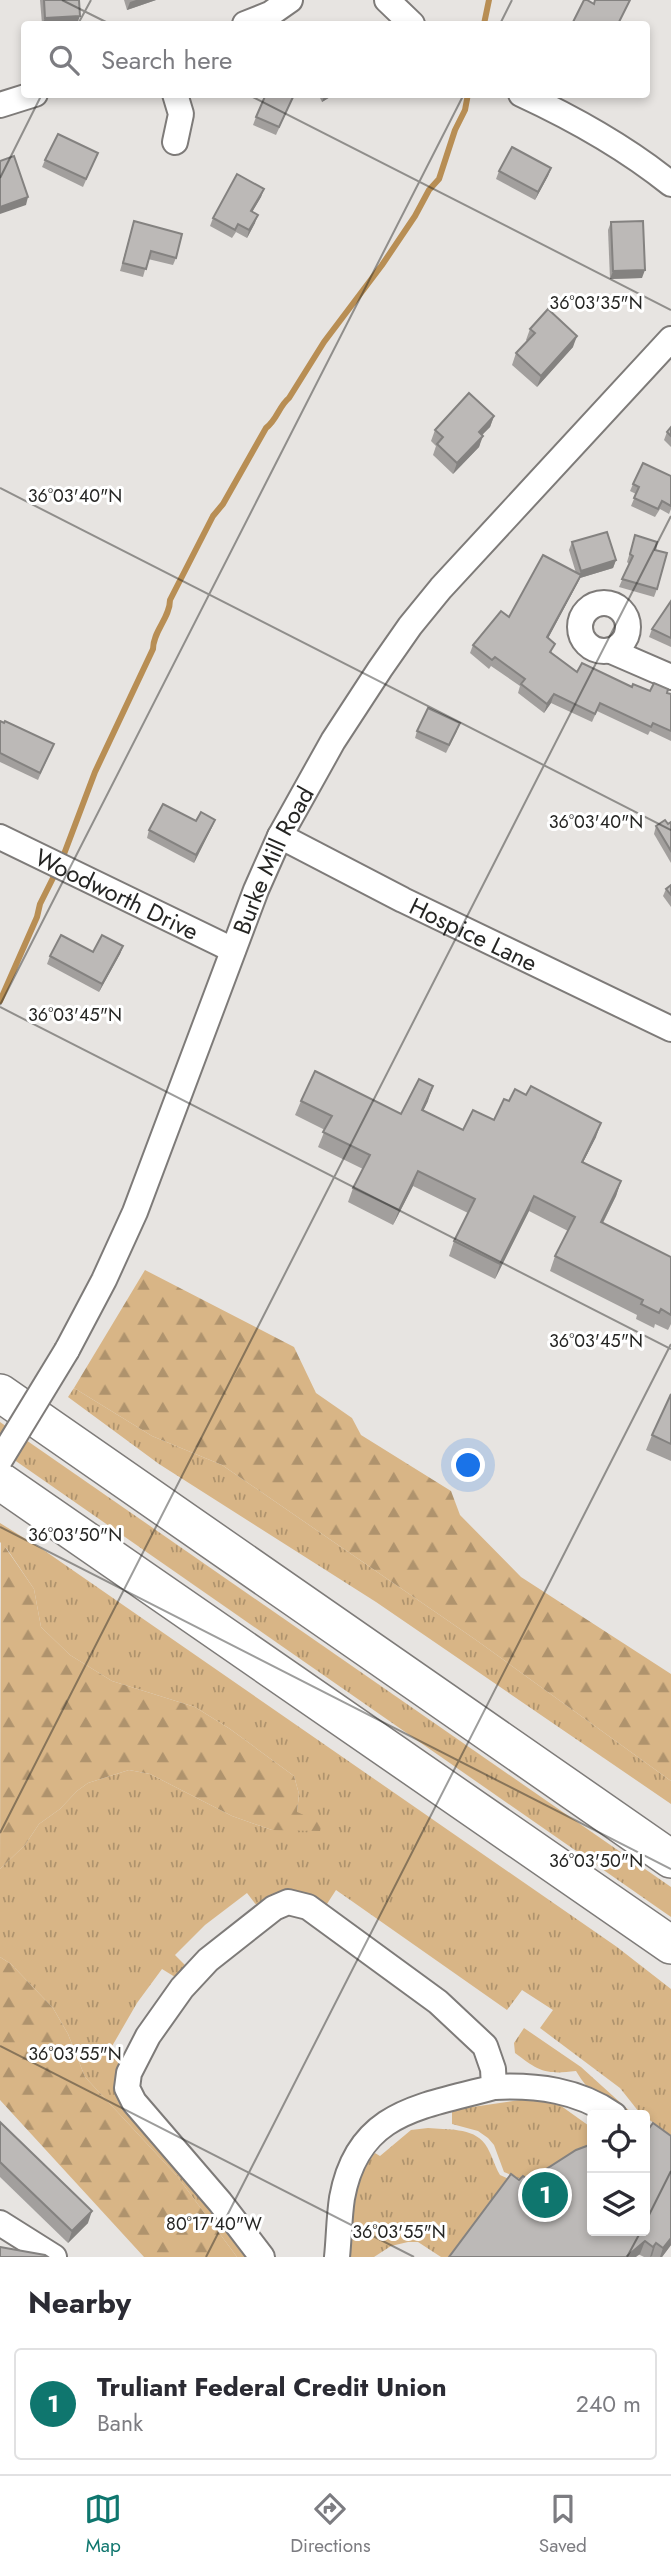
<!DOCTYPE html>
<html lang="en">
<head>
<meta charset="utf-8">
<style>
  :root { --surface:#fff; --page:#f2f2f3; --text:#2b2b33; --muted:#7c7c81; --line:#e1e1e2; --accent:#0f766e }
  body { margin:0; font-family:Jost,sans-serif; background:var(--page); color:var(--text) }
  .controls { position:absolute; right:21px; bottom:21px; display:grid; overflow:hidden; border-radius:7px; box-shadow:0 4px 10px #0003 }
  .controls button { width:63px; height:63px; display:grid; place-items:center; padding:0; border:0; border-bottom:2px solid var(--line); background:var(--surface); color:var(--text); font:35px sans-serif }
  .you { position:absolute; left:469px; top:1466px; width:24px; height:24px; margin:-18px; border:5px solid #fff; border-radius:50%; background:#1a73e8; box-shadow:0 0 0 10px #1a73e833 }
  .badge { display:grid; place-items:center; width:46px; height:46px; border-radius:50%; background:var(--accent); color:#fff; font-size:23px; font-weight:700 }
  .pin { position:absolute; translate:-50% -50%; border:4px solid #fff; box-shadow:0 2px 7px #0006 }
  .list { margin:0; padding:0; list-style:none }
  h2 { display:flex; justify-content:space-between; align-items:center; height:91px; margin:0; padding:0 28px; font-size:30px }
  h2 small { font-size:23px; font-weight:400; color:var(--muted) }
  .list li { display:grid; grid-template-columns:46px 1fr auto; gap:21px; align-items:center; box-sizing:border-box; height:112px; margin:0 14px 14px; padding:0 14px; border:2px solid var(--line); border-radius:7px }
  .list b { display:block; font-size:26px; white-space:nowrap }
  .list p { margin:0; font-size:23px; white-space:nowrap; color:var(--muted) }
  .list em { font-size:23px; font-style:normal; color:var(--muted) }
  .icon { flex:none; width:38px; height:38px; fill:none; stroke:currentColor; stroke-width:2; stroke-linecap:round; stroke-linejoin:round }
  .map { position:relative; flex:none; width:671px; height:2257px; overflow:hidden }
  .search { position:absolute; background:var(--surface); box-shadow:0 4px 10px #0003; left:21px; right:21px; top:21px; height:77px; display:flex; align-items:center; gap:18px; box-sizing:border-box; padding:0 24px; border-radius:7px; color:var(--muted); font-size:26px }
  .sheet { height:217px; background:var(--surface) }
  nav { display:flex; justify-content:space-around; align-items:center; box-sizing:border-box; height:98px; border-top:2px solid var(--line); background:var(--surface); font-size:19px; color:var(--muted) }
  nav a { display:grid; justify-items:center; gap:4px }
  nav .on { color:var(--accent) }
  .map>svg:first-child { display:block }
  .grass { fill:url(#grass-tufts) }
  .forest { fill:url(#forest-firs) }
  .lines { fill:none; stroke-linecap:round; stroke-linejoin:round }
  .stream { stroke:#b88e54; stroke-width:6 }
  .minor-casing { stroke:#7e7b79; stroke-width:28 }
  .highway-casing { stroke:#7e7b79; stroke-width:40 }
  .minor { stroke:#fff; stroke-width:24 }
  .highway { stroke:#fff; stroke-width:37 }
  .minor-bridge-casing { stroke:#7e7b79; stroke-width:28; stroke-linecap:butt }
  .minor-bridge { stroke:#fff; stroke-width:24 }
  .wall { fill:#a29f9d }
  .shaded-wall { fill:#848280 }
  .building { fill:#bcb9b7; stroke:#848280; stroke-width:2 }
  .ticks { fill:none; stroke:#252523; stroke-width:2; stroke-opacity:0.45 }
  .labels { text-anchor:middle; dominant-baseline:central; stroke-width:6; stroke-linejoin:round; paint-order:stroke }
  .street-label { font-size:24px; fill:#252523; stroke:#fff }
  .ticks-label { font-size:18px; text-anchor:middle; fill:#252523; stroke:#fff; stroke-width:6; stroke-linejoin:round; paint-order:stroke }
</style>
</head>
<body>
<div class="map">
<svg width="671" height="2257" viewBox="0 0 671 2257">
  <defs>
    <pattern id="grass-tufts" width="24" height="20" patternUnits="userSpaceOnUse" patternTransform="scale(1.75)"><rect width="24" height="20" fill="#d8b586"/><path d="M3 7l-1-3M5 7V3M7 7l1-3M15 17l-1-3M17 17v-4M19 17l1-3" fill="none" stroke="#af936d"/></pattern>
    <pattern id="forest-firs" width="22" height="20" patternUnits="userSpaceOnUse" patternTransform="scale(1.75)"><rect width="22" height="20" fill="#d8b586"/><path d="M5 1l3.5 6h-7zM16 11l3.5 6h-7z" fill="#af936d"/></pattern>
  </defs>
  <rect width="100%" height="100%" fill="#e7e4e1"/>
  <!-- grass -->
  <g class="grass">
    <path d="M74 1388 152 1436 222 1465 476 1640 671 1781V1804L376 1602 159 1464 68 1397Z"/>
    <path d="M0 1422 671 1887V1917L0 1450Z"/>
    <path d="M0 1523 45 1551 617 1947 671 1989V2136L639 2112 620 2088 540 2028 553 2010 522 1990 507 2010 336 1890 325 1907C302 1889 281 1887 257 1906L247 1893 205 1925 175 1955 186 1966 175 1977 162 1969 137 2003 111 2048 125 2057 117 2090 121 2104 185 2177 245 2257H237L177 2176 85 2077 68 2034 53 2008 11 1964 0 1957V1869L25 1845 39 1824 60 1809 77 1791 88 1783 129 1770 150 1774 232 1816 272 1830 297 1812 299 1794 294 1776 230 1729 195 1707 112 1681 70 1655 41 1627 34 1589 7 1549 0 1542Z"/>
    <path d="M524 2028 581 2067 634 2115C610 2115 588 2091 576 2071 545 2075 539 2071 515 2053L514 2043Z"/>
    <path d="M534 2098 557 2103 592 2128V2152L535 2185 504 2172 494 2145 488 2138 478 2131 452 2124V2110Z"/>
    <path d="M428 2128C446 2130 473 2127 485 2144 492 2154 494 2165 500 2175L524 2186 514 2193 502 2185 496 2194 499 2197 453 2257H441L418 2242H408L391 2246 374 2257H349C353 2222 351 2181 375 2153L380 2156 411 2130Z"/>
  </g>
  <!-- forest -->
  <g class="forest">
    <path d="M145 1270 294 1347 316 1393 352 1418 361 1435 451 1491 460 1515 521 1577 671 1674V1781L476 1640 222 1465 152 1436 74 1388Z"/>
    <path d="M1 1541 34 1589 41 1627 70 1655 112 1681 195 1707 230 1729 294 1776 299 1794 297 1812 322 1823 320 1831 272 1830 232 1816 150 1774 129 1770 88 1783 77 1791 60 1809 39 1824 25 1845 0 1869Z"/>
    <path d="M0 1957 11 1964 53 2008 68 2034 85 2077 177 2176 237 2257H144L0 2100Z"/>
  </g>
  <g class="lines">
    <!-- stream -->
    <g class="stream">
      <path d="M484 24 489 0"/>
      <path d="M61 862 95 772 153 649C153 631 170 618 170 600L213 516 223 504 266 428C277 420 279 406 289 398L324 342 382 265 415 216 429 190 439 179 455 130 465 110 468 94"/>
      <path d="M0 1001 37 917 40 904 56 872"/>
    </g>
    <defs>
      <g id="minor">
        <path d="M387 0 412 24"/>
        <path d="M245 24 270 14 290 0"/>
        <path d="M521 94C575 119 625 147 671 184"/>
        <path d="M0 105 35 94"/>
        <path d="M175 142 181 114 175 94"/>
        <circle cx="604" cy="627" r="24"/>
        <path d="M611 651 671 677"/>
        <path id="s1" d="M280 836 403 900 671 1029"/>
        <path id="s2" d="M0 837 233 950"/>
        <path id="s3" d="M67 1350 104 1280 135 1212 256 890 280 836 333 741 380 669 410 626 441 588 671 339"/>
        <path d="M494 2087C537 2085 578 2090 614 2115"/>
        <path d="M0 2223 54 2257"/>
        <path d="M262 2257 220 2202 134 2102 127 2088 129 2073 148 2036 182 1988 208 1960 274 1908 288 1902 308 1907 438 2002 485 2046 493 2069 494 2087C422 2107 358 2110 342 2198 339 2218 339 2238 337 2257"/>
      </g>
      <g id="highway">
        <path d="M0 1393 671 1859"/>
        <path d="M0 1481 671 1945"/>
      </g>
    </defs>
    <!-- minor casing -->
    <use href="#minor" class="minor-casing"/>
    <!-- highway casing -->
    <use href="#highway" class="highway-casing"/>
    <!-- minor -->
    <use href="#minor" class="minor"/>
    <!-- highway -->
    <use href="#highway" class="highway"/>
    <defs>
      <path id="minor-bridge" d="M0 1460 67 1350"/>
    </defs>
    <!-- minor-bridge casing -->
    <use href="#minor-bridge" class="minor-bridge-casing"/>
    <!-- minor-bridge -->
    <use href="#minor-bridge" class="minor-bridge"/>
  </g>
  <!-- wall -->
  <g class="wall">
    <path d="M40 0H79L77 24H42Z"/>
    <path d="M124 0H156L127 10Z"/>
    <path d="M318 94H335L322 102Z"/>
    <path d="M293 97 276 135 253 125 256 117Z"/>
    <path d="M98 153 83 187 42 167 45 160Z"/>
    <path d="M551 168 548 176 535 200 496 179 499 171Z"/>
    <path d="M263 189 261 197 252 212 255 223 247 238 236 232 232 238 210 226 213 218Z"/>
    <path d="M134 221 176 258 173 265 148 259 143 277 120 271Z"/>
    <path d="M611 222 642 278 610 279 608 230Z"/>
    <path d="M530 329 573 347 537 387 512 365 516 353 527 341 526 340Z"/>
    <path d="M494 416 490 427 482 435 479 447 453 474 433 455 436 446 431 441 435 430Z"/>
    <path d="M671 427V447L664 440 667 432Z"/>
    <path d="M671 476V509L669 514 660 509 655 517 631 506 636 494 630 491 633 484Z"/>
    <path d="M635 535 655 550 657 589 654 597 619 587 629 564 627 562Z"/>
    <path d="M572 542 616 560 613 568 580 578 577 584 548 638 552 653 577 672 650 691 667 693 671 694V741L650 731 648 735 597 711 592 722 551 703 544 713 518 693 520 686 491 666 489 669 470 653 473 645 509 617 576 573 569 550Z"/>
    <path d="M671 601V647L649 637 652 629Z"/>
    <path d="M0 721 54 744 38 780 0 762Z"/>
    <path d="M417 731H457L446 753 415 738Z"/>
    <path d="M215 820 212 827 194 863 147 838 149 830 196 821Z"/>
    <path d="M671 822V863L654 834 656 826Z"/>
    <path d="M671 885V907L663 896 666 889Z"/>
    <path d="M123 946 120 954 99 992 47 964 50 956 93 952Z"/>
    <path d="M301 1101 401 1114 428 1101 423 1110 463 1130 494 1120 596 1137 583 1162 621 1181 616 1196 603 1223 671 1257V1324L668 1330 655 1324 654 1328 636 1319 637 1315 550 1271 555 1256 568 1231 529 1211 495 1279 449 1256 454 1241 468 1213 413 1186 393 1225 348 1202 353 1188 363 1169 318 1147 325 1130 295 1115Z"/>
    <path d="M671 1394V1461L646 1450 652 1435Z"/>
    <path d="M0 2122 88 2223 68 2243 0 2177Z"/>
    <path d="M671 2136V2245L662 2257H644L592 2231Z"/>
  </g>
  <!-- shaded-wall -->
  <g class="shaded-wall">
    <path d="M136 0H156L127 10 130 2Z"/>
    <path d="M80 16 77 24H42L45 18Z"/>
    <path d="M325 94H335L322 102Z"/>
    <path d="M551 168 548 176 535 200 538 192Z"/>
    <path d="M264 189 261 197 248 219 251 211Z"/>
    <path d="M28 197 26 205 0 214V207Z"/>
    <path d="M258 215 255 223 247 238 249 230Z"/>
    <path d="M645 270 642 278 610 279 613 271Z"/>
    <path d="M577 336 573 347 537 387 541 376Z"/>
    <path d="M494 416 490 427 474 443 479 432Z"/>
    <path d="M483 436 479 447 453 474 457 463Z"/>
    <path d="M616 560 613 568 580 578 577 584 544 646 547 637 578 578 581 571Z"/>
    <path d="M554 694 551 703 544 713 547 704Z"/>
    <path d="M215 820 212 827 194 863 196 855Z"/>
    <path d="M123 946 120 954 99 992 102 984Z"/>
    <path d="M433 1086 428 1101 417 1124 422 1110Z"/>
    <path d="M601 1123 596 1137 576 1176 582 1162Z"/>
    <path d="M418 1171 413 1186 393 1225 399 1210Z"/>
    <path d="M621 1181 616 1196 596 1236 601 1222Z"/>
    <path d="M534 1196 529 1211 495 1279 500 1264Z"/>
    <path d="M92 2211 88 2223 68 2243 72 2231Z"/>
    <path d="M671 2238V2245L662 2257H660L663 2248Z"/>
    <path d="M645 2241 640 2254 636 2257H626Z"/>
    <path d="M656 2243 652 2256 650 2257 653 2247Z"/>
  </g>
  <!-- building -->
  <g class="building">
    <path d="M44 0H79L80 16 45 18Z"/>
    <path d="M584 0H587L594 4 595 0H630L618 24H572Z"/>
    <path d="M266 94H289L293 97 279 127 256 117Z"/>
    <path d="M58 134 98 153 86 179 45 160Z"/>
    <path d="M512 147 551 168 538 192 499 171Z"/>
    <path d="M14 156 28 197 0 207V161Z"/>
    <path d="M237 174 264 189 251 211 258 215 249 230 238 224 235 230 213 218Z"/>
    <path d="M134 221 182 234 176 258 151 251 146 269 123 263Z"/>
    <path d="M643 221 645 270 613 271 611 222Z"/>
    <path d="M548 309 577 336 541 376 516 353 535 333 530 329Z"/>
    <path d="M469 393 494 416 479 432 483 436 457 463 437 444 443 437 435 430Z"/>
    <path d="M671 427V436L667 432Z"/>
    <path d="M643 463 671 476V506L662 501 658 509 634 498 639 487 633 484Z"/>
    <path d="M607 532 616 560 581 571 572 542Z"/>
    <path d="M635 535 657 542 655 550 667 553 657 589 622 579 633 556 630 554Z"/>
    <path d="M543 555 581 575 547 637 555 644 550 652 577 672 582 663 632 687 633 684 650 691 654 683 668 689 667 693 671 694V731L653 723 651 727 600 703 595 714 554 694 547 704 521 684 525 679 495 657 492 660 473 645 501 611 509 617Z"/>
    <path d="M671 601V638L652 629Z"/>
    <path d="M428 708 460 723 449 745 417 731Z"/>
    <path d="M0 721 4 723 5 721 54 744 40 773 0 753Z"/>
    <path d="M163 804 196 821 201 812 215 820 196 855 149 830Z"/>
    <path d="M665 820 668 824 671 822V851L656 826Z"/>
    <path d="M671 885V895L666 889Z"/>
    <path d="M61 935 93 952 102 935 123 946 102 984 50 956Z"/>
    <path d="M315 1071 401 1114 419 1079 433 1086 422 1110 463 1130 473 1110 494 1120 504 1099 509 1101 515 1089 526 1095 531 1086 601 1123 582 1162 621 1181 601 1222 671 1257V1315L661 1309 659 1313 641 1304 643 1300 555 1256 575 1217 534 1196 500 1264 454 1241 475 1199 418 1171 399 1210 353 1188 370 1155 323 1132 332 1116 301 1101Z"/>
    <path d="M671 1394V1444L652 1435Z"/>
    <path d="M0 2122 92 2211 72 2231 0 2162Z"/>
    <path d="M653 2123 671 2136V2238L663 2248 656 2243 653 2247 645 2241 626 2257H449L511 2174 519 2180 523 2176 529 2180 576 2150 592 2144V2231H645V2134Z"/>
    <path d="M0 2247 45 2255 48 2257H0Z"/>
  </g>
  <!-- ticks -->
  <path class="ticks" d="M62 0 110 24M78 24 91 0M500 24 512 0M247 94 671 310M0 178 42 94M0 488 671 830M0 1005 464 94M0 1007 671 1349M0 1527 671 1869M0 1833 671 516M0 2046 414 2257M645 2223 671 2171M206 2257 671 1344M627 2257 641 2231"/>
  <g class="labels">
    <!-- street labels -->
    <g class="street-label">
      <text stroke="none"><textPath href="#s3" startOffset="532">Burke Mill Road</textPath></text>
      <text stroke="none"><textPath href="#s2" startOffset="130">Woodworth Drive</textPath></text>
      <text stroke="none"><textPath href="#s1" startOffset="217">Hospice Lane</textPath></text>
    </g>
  </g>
  <g class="ticks-label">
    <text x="596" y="309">36°03'35"N</text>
    <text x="75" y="502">36°03'40"N</text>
    <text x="596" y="828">36°03'40"N</text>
    <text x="75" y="1021">36°03'45"N</text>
    <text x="596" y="1347">36°03'45"N</text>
    <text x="75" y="1541">36°03'50"N</text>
    <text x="596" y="1867">36°03'50"N</text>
    <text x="75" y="2060">36°03'55"N</text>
    <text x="214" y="2230">80°17'40"W</text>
    <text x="399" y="2238">36°03'55"N</text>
  </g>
</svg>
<div class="controls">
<button><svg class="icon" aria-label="locate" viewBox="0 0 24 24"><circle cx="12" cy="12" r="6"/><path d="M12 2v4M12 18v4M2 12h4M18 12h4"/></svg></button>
<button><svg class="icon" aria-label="layers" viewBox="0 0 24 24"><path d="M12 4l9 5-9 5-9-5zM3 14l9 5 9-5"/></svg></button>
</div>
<div class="you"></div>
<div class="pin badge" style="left:545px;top:2195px">1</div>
<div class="search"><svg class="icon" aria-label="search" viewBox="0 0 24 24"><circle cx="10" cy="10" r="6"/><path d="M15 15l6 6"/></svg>Search here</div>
</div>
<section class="sheet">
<h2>Nearby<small></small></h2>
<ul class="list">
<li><span class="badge">1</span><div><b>Truliant Federal Credit Union</b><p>Bank</p></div><em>240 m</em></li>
</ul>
</section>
<nav>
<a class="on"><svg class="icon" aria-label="map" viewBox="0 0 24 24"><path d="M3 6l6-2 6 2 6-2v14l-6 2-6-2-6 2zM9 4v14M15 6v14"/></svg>Map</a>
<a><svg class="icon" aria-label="directions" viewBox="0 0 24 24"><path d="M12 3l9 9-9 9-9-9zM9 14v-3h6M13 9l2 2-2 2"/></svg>Directions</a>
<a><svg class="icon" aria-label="saved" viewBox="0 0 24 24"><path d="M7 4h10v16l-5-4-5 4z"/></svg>Saved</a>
</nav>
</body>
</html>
